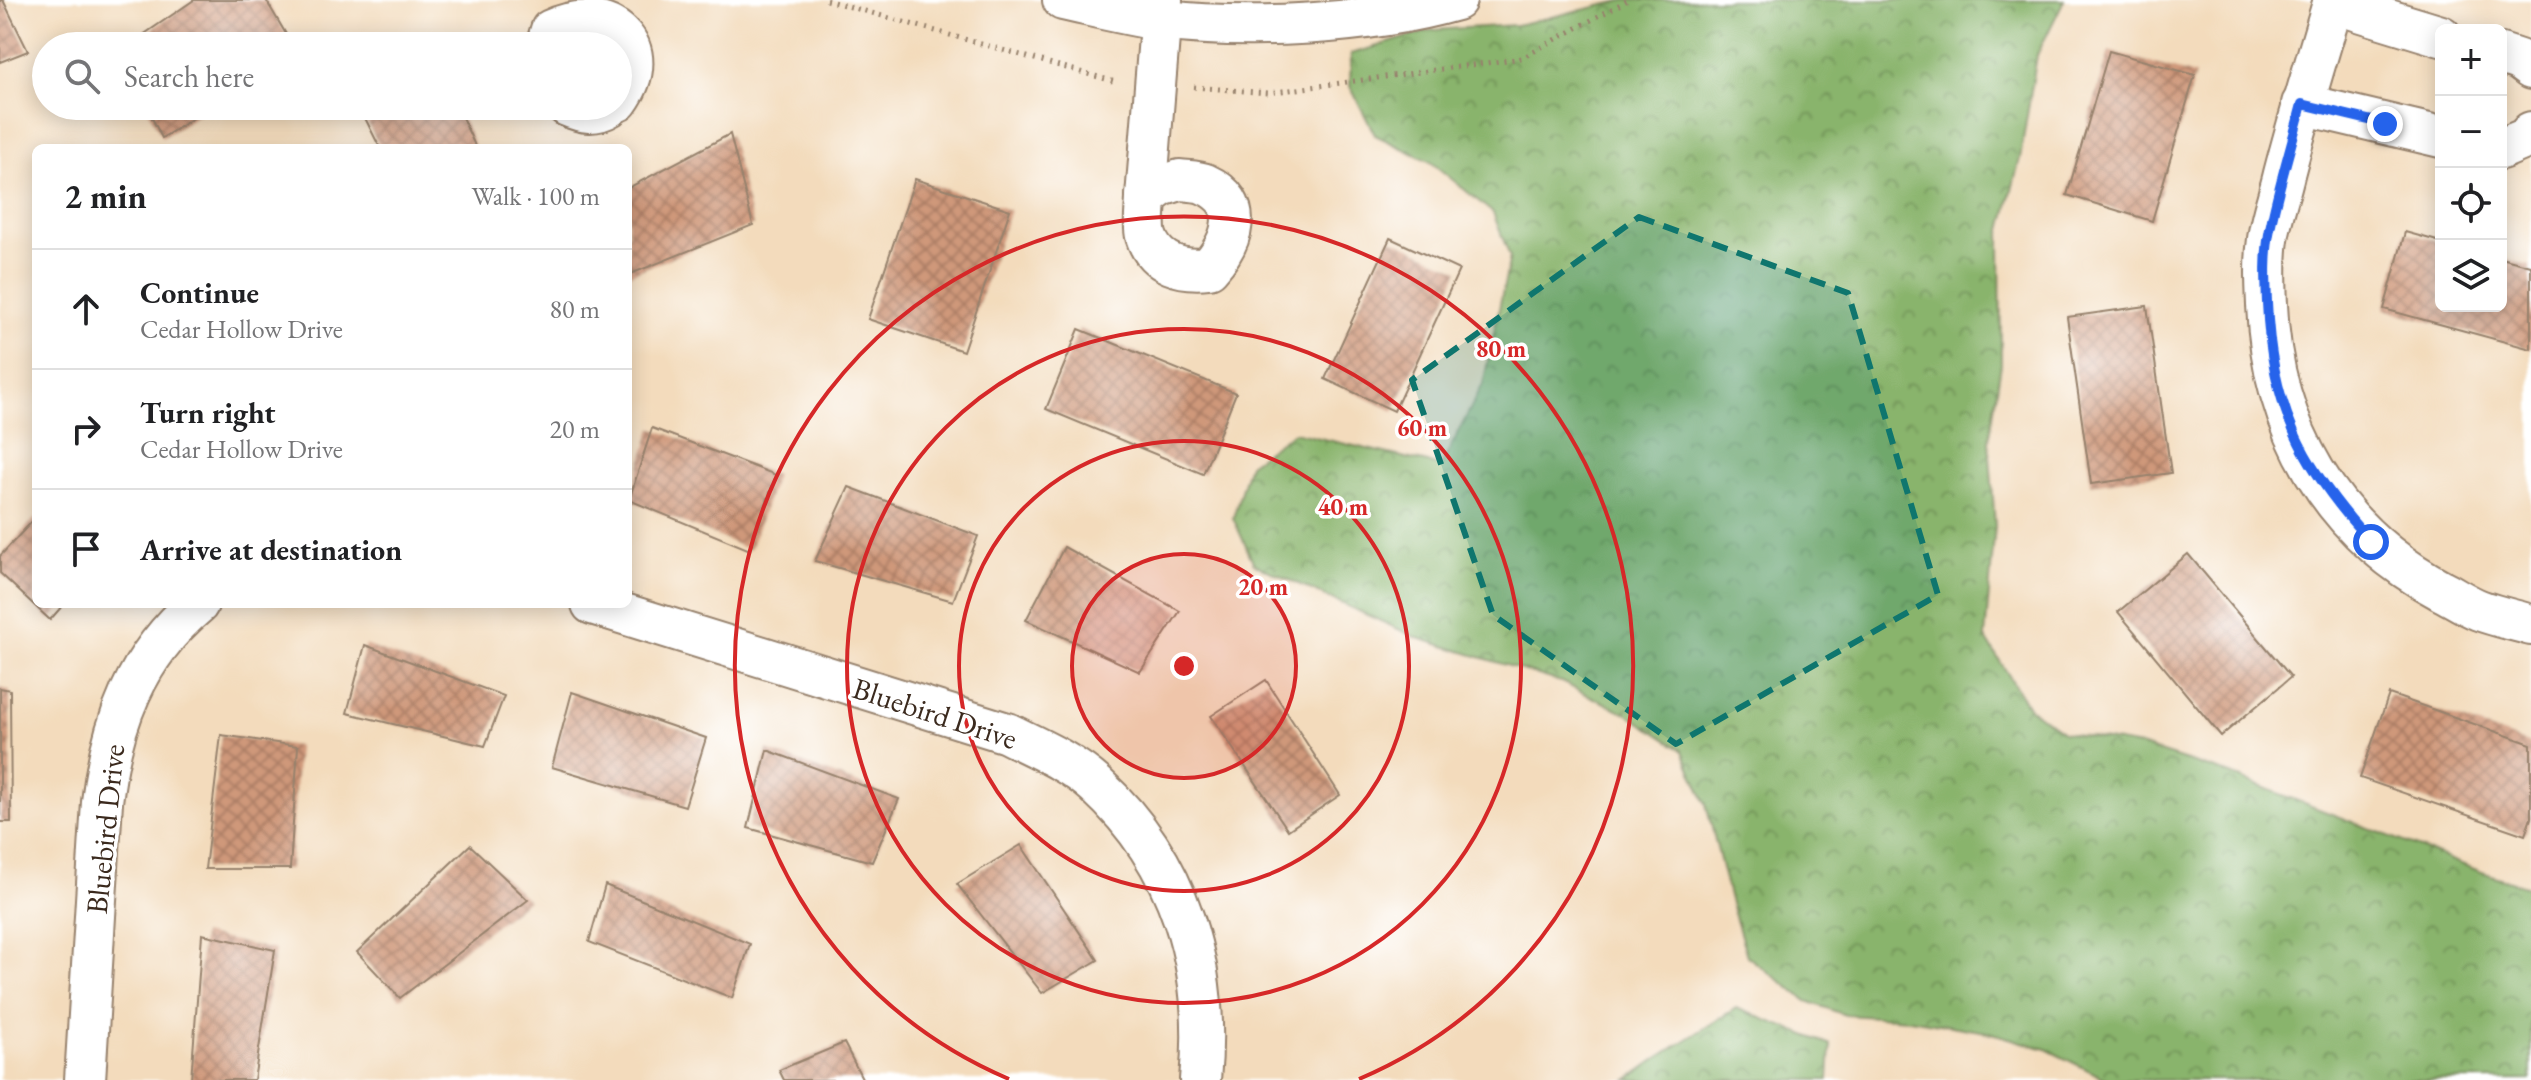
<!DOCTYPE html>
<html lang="en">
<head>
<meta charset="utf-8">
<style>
  :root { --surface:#fff; --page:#f6f6f6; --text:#202124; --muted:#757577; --line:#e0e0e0 }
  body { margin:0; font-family:"EB Garamond",serif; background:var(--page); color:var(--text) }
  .controls { position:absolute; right:24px; top:24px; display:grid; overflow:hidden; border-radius:12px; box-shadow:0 4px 20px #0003 }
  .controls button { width:72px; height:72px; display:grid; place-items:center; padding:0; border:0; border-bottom:2px solid var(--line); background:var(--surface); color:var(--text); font:40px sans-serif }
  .stop { position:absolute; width:24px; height:24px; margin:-18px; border:6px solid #2563eb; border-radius:50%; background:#fff }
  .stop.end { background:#2563eb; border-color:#fff; box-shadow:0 2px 8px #0008 }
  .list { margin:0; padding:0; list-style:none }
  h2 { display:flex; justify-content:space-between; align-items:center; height:104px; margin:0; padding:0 32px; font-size:34px }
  h2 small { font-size:26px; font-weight:400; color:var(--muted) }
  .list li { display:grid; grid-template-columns:52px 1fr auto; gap:24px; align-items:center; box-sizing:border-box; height:120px; padding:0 32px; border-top:2px solid var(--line) }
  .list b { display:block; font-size:30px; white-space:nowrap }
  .list p { margin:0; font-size:26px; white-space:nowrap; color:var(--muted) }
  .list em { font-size:26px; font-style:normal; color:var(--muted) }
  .icon { flex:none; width:44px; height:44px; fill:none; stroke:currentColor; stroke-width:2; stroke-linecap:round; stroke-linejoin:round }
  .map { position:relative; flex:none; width:2531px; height:1080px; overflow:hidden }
  .search { position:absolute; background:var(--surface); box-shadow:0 4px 20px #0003; left:32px; top:32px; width:600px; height:88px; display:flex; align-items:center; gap:20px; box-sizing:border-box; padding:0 28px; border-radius:44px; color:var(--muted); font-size:30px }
  .panel { position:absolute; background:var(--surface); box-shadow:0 4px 20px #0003; left:32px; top:144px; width:600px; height:464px; border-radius:12px }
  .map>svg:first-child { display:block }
  .forest { fill:url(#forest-crowns); stroke:#626f45; stroke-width:2 }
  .building { fill:url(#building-cross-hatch) }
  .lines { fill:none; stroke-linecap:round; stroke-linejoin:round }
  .street-casing { stroke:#97826d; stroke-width:44 }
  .path { stroke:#97826d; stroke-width:5; stroke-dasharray:2 6; stroke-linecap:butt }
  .street { stroke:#fff; stroke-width:40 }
  .route { stroke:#2563eb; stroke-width:10 }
  .marked { fill:#0f766e; fill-opacity:0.2; stroke:#0f766e; stroke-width:6; stroke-dasharray:16 10; stroke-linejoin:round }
  .ring { fill:none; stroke:#d62828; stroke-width:4 }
  .labels { text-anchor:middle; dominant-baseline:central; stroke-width:7; stroke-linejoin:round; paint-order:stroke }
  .street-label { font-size:30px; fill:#3b2a1e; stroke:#fff }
  .centre { fill:#d62828; stroke:#fff; stroke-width:4 }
  .ring-label { font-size:24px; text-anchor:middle; font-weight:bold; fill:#d62828; stroke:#fff; stroke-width:7; stroke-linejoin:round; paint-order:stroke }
</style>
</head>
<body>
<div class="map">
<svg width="2531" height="1080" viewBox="0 0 2531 1080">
  <defs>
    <pattern id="forest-crowns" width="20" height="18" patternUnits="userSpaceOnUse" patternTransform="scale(2)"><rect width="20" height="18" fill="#89b46c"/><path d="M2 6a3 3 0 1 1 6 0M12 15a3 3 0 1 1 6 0" fill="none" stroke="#719358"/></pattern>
    <pattern id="building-cross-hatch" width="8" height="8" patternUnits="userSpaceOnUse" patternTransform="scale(2)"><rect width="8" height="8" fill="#cf987a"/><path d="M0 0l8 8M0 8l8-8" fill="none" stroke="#a97c63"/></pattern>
  </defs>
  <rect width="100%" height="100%" fill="#fff"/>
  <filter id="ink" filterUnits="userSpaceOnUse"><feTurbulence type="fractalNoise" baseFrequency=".0125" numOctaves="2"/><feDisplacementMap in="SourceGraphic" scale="16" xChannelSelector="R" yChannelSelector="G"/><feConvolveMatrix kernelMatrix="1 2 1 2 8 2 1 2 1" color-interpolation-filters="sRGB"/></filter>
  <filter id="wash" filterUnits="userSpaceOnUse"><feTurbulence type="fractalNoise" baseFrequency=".006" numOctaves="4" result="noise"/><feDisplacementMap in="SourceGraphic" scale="32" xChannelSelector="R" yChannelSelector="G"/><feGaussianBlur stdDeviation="1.8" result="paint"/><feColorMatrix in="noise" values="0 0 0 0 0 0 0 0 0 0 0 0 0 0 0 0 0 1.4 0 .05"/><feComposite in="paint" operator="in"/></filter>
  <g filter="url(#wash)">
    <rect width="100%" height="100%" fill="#f3dbbc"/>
    <!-- forest -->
    <g class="forest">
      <path d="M1626 0H2064L2037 55 2020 158 2000 238 2001 364 1989 441 1995 526 1985 637 2029 708 2063 732 2140 746 2228 774 2482 872 2531 888V1080H2108L2046 1049 1992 1033 1910 1019 1845 1015 1807 1001 1747 956 1730 900 1706 804 1683 751 1626 713 1561 682 1418 638 1254 564 1233 518 1249 464 1294 432 1441 466 1483 384 1510 257 1493 213 1431 162 1375 135 1350 86 1351 54 1432 30 1516 25Z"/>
      <path d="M1736 1008 1831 1045 1829 1080H1627L1656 1059Z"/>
    </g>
    <g id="blocks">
      <!-- building -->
      <g class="building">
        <path d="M0 0H3L28 51 0 62Z"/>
        <path d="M194 0H266L293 46H127Z"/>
        <path d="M2109 51 2195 75 2152 221 2067 195Z"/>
        <path d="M146 106H212L162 138Z"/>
        <path d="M359 106H457L476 148H380Z"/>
        <path d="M730 134 753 225 628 275V188Z"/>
        <path d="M915 179 1010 210 963 351 868 319Z"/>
        <path d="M2405 232 2441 242V306H2501V258L2531 266V349L2384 309Z"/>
        <path d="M1390 238 1459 270 1394 411 1325 379Z"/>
        <path d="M2147 306 2171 473 2091 484 2067 317Z"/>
        <path d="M1079 329 1236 393 1203 474 1046 409Z"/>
        <path d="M652 428 776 475 750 550 629 500Z"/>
        <path d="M849 487 978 536 953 601 815 561Z"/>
        <path d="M36 517V604H64L50 620 0 573V556Z"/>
        <path d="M1064 547 1180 611 1140 672 1026 620Z"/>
        <path d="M2188 554 2291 677 2221 736 2118 612Z"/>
        <path d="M365 645 504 696 485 746 347 713Z"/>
        <path d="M1266 680 1340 795 1288 830 1211 716Z"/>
        <path d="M0 688 10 690 11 822H0Z"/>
        <path d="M572 692 706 738 685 806 552 767Z"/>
        <path d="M2389 694 2531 744V818L2525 835 2360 778Z"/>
        <path d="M221 735 298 746 290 869H205Z"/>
        <path d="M767 750 899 799 872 862 748 828Z"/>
        <path d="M470 845 528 900 400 998 357 952Z"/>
        <path d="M1021 845 1098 960 1042 993 957 884Z"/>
        <path d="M605 885 750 944 732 998 589 942Z"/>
        <path d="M202 934 275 950 254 1080H191Z"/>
        <path d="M844 1043 863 1080H784L779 1070Z"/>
      </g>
    </g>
  </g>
  <g filter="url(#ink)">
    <use href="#blocks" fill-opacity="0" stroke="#97826d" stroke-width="2"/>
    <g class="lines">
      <defs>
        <g id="street">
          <path d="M1063 0C1095 7 1127 15 1159 20 1250 31 1368 25 1456 0"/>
          <path d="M2334 0C2317 58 2299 116 2284 174 2279 196 2271 217 2268 239 2265 261 2266 283 2267 305 2272 429 2331 531 2441 590 2453 596 2466 605 2479 610 2495 616 2514 620 2531 625"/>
          <path d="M2333 3 2441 36"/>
          <path d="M546 46 551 30C608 2 658 47 618 101"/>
          <path d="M2501 54 2519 60 2531 69"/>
          <path d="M2302 104 2441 137"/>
          <path d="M567 106C583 113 595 115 610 106"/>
          <path d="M2501 149 2527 138 2531 132"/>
          <path d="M1180 180C1188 181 1198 181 1205 184 1247 203 1233 241 1209 268 1183 271 1155 265 1146 236 1143 225 1146 208 1146 197L1161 186Z"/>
          <path d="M1146 197 1162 0"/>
          <path d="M592 604 1007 733C1037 748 1071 762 1096 785 1181 863 1211 968 1200 1080"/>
          <path d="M85 1080 102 802C111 724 136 656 198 604"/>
        </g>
      </defs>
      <!-- street casing -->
      <use href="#street" class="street-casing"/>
      <!-- path -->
      <g class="path">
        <path d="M826 0 1116 82"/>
        <path d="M1194 87 1268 93 1522 58 1628 0"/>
      </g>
      <!-- street -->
      <use href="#street" class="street"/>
    </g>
  </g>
  <g class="lines" filter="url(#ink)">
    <!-- route -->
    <path class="route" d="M2371 542C2301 466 2271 406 2267 302 2266 279 2265 257 2269 234 2277 191 2291 147 2302 104L2385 124"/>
  </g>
  <!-- marked area -->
  <path class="marked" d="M1639 217 1848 293 1938 595 1676 744 1493 615 1412 380Z"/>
  <!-- distance rings -->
  <circle cx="1184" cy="666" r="112" fill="#d62828" fill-opacity=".12"/>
  <g class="ring">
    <circle cx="1184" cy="666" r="112"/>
    <circle cx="1184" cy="666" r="225"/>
    <circle cx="1184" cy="666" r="337"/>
    <path d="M1009 1079A449 449 0 1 1 1359 1079"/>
  </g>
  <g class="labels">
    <!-- street labels -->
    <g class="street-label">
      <text transform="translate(935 713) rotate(18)">Bluebird Drive</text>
      <text transform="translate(105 829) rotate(-84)">Bluebird Drive</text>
    </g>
  </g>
  <circle cx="1184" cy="666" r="12" class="centre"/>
  <g class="ring-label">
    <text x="1501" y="357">80 m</text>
    <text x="1422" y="436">60 m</text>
    <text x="1343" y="515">40 m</text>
    <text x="1263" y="595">20 m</text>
  </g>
</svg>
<div class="controls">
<button>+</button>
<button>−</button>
<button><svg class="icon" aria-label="locate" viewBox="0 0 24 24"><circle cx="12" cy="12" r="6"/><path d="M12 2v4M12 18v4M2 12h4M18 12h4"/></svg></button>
<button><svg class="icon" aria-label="layers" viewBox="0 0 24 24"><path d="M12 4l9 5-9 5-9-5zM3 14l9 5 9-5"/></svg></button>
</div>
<div class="stop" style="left:2371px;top:542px"></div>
<div class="stop end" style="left:2385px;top:124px"></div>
<div class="search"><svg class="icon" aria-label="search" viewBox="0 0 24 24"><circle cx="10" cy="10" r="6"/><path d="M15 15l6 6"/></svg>Search here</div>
<section class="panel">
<h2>2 min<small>Walk · 100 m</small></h2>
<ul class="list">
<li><svg class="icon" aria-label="ahead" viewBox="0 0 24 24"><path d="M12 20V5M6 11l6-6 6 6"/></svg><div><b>Continue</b><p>Cedar Hollow Drive</p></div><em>80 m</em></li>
<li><svg class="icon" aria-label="right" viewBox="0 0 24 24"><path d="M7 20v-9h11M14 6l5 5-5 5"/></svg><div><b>Turn right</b><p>Cedar Hollow Drive</p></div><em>20 m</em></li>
<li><svg class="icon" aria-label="arrive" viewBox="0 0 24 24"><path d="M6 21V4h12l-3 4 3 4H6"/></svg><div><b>Arrive at destination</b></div></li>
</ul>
</section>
</div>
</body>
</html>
